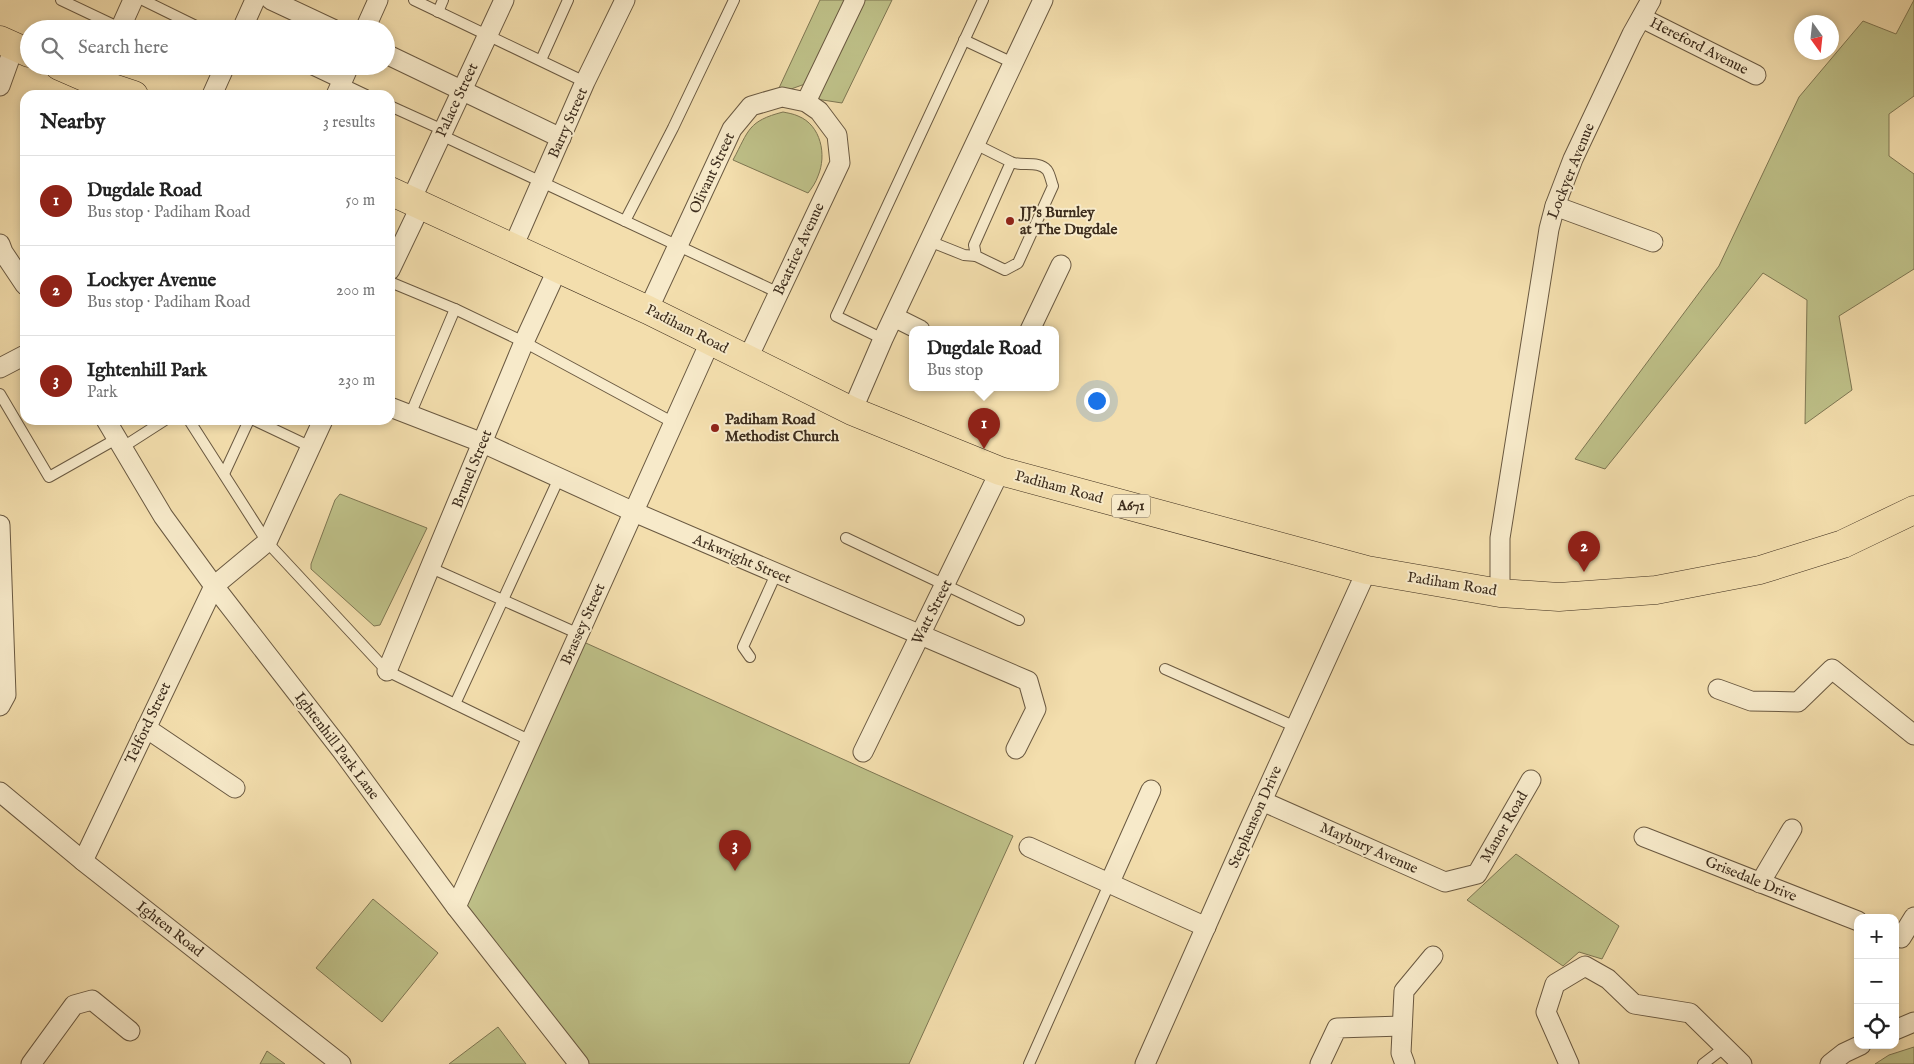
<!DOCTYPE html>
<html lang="en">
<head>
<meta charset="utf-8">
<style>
  :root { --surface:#fff; --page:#f2f2f2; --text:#222; --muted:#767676; --line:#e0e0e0; --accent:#8f2418 }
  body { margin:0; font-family:"IM FELL English",serif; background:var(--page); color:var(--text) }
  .controls { position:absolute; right:15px; bottom:15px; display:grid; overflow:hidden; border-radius:10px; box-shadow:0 2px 8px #0003 }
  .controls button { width:45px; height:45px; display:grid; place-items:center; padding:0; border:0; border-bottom:1px solid var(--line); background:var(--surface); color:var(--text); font:25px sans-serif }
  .compass { position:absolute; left:1794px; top:15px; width:45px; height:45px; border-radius:50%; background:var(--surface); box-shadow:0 2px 8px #0003; rotate:165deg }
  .you { position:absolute; left:1096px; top:400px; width:18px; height:18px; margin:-12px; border:4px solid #fff; border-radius:50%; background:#1a73e8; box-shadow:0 0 0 8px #1a73e833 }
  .badge { display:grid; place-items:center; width:32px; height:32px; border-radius:50%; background:var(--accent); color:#fff; font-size:16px; font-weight:700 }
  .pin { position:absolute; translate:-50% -41px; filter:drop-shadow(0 1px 2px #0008) }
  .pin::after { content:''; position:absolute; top:26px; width:18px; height:15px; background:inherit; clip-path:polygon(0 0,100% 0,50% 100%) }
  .popup { position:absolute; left:909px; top:326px; width:150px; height:65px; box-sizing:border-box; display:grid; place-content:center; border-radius:10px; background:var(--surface); filter:drop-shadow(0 1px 4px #0005); font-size:16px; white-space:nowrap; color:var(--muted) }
  .popup b { font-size:19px; color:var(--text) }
  .popup::after { content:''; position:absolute; left:50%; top:100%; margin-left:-10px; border:10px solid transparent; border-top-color:var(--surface) }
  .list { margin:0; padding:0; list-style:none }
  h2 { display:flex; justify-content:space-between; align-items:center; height:65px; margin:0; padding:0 20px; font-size:21px }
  h2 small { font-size:16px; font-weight:400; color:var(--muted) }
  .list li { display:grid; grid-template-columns:32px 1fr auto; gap:15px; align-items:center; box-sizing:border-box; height:90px; padding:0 20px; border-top:1px solid var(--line) }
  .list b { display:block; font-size:19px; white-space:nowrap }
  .list p { margin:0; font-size:16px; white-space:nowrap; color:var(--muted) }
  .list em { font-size:16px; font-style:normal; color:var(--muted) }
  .icon { flex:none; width:28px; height:28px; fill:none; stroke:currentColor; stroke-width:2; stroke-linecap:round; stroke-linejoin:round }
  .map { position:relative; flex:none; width:1914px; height:1064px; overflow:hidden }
  .search { position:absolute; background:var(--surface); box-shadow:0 2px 8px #0003; left:20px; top:20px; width:375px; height:55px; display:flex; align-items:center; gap:12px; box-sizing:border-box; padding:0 18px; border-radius:28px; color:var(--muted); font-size:19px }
  .panel { position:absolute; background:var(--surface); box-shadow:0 2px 8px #0003; left:20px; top:90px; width:375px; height:335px; border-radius:15px }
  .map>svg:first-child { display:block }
  .green { fill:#bec088; stroke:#7e7652 }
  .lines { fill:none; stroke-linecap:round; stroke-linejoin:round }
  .service-casing { stroke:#6a5941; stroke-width:12 }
  .minor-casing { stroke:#6a5941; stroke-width:21 }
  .primary-casing { stroke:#3d2d1d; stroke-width:29 }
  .service { stroke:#f7eaca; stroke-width:10 }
  .minor { stroke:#f7eaca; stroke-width:19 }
  .primary { stroke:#f3dead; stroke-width:28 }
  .poi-dot { fill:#8f2418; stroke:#f7eaca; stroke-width:2 }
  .labels { text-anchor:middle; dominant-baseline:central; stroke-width:4; stroke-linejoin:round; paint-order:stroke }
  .shield { fill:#f7eaca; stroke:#756651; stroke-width:1 }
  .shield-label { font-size:14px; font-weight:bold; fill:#3d2d1d }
  .street-label { font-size:15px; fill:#3d2d1d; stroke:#f7eaca }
  .poi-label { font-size:15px; font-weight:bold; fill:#3d2d1d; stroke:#f7eaca; text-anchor:start }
</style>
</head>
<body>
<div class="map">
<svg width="1914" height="1064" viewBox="0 0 1914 1064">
  <rect width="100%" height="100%" fill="#f3dead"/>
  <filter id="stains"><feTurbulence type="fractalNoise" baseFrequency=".004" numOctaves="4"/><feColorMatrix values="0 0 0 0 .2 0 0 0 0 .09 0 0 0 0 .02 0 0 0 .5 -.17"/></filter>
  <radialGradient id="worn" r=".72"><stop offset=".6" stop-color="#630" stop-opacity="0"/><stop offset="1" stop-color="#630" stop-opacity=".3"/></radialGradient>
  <!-- green -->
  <g class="green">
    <path d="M820 0H846L805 84 791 89 779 88Z"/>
    <path d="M865 0H892L842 103 816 99Z"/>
    <path d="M1914 0V96L1889 114V156L1914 174V269L1839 316 1852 390 1805 424 1807 300 1763 273 1605 469 1575 459 1719 266 1799 97 1863 21 1896 34Z"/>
    <path d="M783 112C788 113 794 114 798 116 821 125 827 155 818 176 816 182 812 188 808 193L733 160C749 130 748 121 783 112Z"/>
    <path d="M340 494 427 528 380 625 374 626 311 569V564L335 500Z"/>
    <path d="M577 639 1013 836 909 1064H574L456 907Z"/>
    <path d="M1516 854 1619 926 1602 959 1579 952 1563 966 1467 900Z"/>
    <path d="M373 899 438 953 382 1022 316 968Z"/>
    <path d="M498 1027 526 1064H449Z"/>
    <path d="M1914 1047V1064H1875L1889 1055Z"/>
    <path d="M267 1051 285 1064H260Z"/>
  </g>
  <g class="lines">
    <defs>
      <g id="service">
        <path d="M61 0 120 28"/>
        <path d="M143 0 202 29"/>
        <path d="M414 0 585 82"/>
        <path d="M438 12 443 0"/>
        <path d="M964 40 1013 63"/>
        <path d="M541 60 568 0"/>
        <path d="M305 66 366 95"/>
        <path d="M390 106 443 130"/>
        <path d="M441 135 779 293"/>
        <path d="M975 144 1011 162C1022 167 1038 160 1047 170 1050 174 1051 181 1053 186L1018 263 1005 270 976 256 974 245 1011 162"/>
        <path d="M625 221 673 128 734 0"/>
        <path d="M929 241 964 255 976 256"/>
        <path d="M390 282 455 309 524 342 674 423"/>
        <path d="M883 339 836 316 983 0"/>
        <path d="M0 394 49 477 118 438"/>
        <path d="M410 415 455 309"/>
        <path d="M189 420 267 542 387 671 531 741"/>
        <path d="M254 420 311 447"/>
        <path d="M123 447 165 420"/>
        <path d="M224 474 249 420"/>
        <path d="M846 538 1019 620"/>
        <path d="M431 568 579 634"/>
        <path d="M750 657 743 647 776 574"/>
        <path d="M1165 669 1296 727"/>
        <path d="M455 704 559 478"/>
        <path d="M1029 1064 1110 882"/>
        <path d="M1703 1064 1725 1047"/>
      </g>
      <g id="minor">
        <path d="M271 0 333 29"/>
        <path d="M1642 18 1756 75"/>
        <path d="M120 29 133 0"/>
        <path d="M242 29 255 0"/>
        <path d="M365 29 378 0"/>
        <path d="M386 54 561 138"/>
        <path d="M98 83 105 66"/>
        <path d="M0 86 14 47"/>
        <path d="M212 95 225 66"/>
        <path d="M336 95 349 66"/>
        <path d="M806 102 855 0"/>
        <path d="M411 200 504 0"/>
        <path d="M1555 206 1653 242"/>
        <path d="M0 244 3 252 25 285"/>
        <path d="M513 247 585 82 625 0"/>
        <path d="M390 270 421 205"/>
        <path d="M648 310 732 129 751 106 782 97 806 102 819 111 837 135 840 163 747 360"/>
        <path d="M894 317 920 330"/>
        <path d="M1030 330 1061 265"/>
        <path d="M0 368 25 355"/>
        <path d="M390 407 483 443 634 512 1028 681 1036 709 1016 749"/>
        <path d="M852 411 883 339 1043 0"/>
        <path d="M106 420 163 516 214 586 342 751 456 907 579 1064"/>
        <path d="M0 525 6 695 0 706"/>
        <path d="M1500 593V538L1549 229 1555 206 1573 159 1632 34 1651 0"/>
        <path d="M387 671 524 342 558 268"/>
        <path d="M1718 689 1751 701 1798 702 1832 669 1914 735"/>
        <path d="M146 728 235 788"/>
        <path d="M863 752 1000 471"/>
        <path d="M0 792 83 861 341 1064"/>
        <path d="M1262 801 1445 882 1477 874 1531 780"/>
        <path d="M1644 837 1858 921"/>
        <path d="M1029 847 1206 927"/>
        <path d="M83 861 214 586 267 542 323 420"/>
        <path d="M1110 882 1151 790"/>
        <path d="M1760 883 1792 829"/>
        <path d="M456 907 710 342"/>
        <path d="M1901 938 1914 917"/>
        <path d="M1895 1030 1914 1022"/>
        <path d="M31 1064 74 1005 92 1000 130 1031"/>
        <path d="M1145 1064 1247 834 1367 570"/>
        <path d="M1320 1064 1337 1028 1402 1026"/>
        <path d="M1405 1064 1401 1053 1404 991 1433 956"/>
        <path d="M1569 1064 1546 1012 1555 984 1585 966 1608 979 1634 1004 1690 1013 1742 1064"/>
        <path d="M1830 1064 1844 1053 1861 1045"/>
      </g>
      <g id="primary">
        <path d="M0 40 29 53"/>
        <path d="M59 66 98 83 134 95"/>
        <path d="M390 191 648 310 852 411 1000 471 1367 570 1500 593 1559 597 1656 590 1760 570 1843 544 1914 510"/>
      </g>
    </defs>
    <!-- service casing -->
    <use href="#service" class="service-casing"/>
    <!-- minor casing -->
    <use href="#minor" class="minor-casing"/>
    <!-- primary casing -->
    <use href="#primary" class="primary-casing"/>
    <!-- service -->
    <use href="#service" class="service"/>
    <!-- minor -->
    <use href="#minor" class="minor"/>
    <!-- primary -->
    <use href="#primary" class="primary"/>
  </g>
  <!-- markers -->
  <g class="poi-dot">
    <circle cx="1010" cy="221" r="5"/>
    <circle cx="715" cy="428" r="5"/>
  </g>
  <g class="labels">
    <!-- shield labels -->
    <rect class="shield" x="1112" y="494.5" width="38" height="23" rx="4"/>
    <g class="shield-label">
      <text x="1131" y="506">A671</text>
    </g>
    <!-- street labels -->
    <g class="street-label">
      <text transform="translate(1699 46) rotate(27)">Hereford Avenue</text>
      <text transform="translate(457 100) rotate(-65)">Palace Street</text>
      <text transform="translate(568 123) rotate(-66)">Barry Street</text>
      <text transform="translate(1571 171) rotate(-68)">Lockyer Avenue</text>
      <text transform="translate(712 173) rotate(-65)">Olivant Street</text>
      <text transform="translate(799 249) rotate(-65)">Beatrice Avenue</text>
      <text transform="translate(687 329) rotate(27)">Padiham Road</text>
      <text transform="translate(472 469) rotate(-68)">Brunel Street</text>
      <text transform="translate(1059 487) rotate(15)">Padiham Road</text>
      <text transform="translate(742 559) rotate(23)">Arkwright Street</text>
      <text transform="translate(1452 584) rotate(9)">Padiham Road</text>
      <text transform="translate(932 612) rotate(-63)">Watt Street</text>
      <text transform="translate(583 624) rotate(-66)">Brassey Street</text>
      <text transform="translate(148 723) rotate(-65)">Telford Street</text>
      <text transform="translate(337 746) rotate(53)">Ightenhill Park Lane</text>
      <text transform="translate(1255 817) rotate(-66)">Stephenson Drive</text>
      <text transform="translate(1504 827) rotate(-60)">Manor Road</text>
      <text transform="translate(1369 848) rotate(24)">Maybury Avenue</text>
      <text transform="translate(1751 879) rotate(22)">Grisedale Drive</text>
      <text transform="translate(170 929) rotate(38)">Ighten Road</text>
    </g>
    <!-- poi labels -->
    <g class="poi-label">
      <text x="1020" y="212">JJ’s Burnley<tspan x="1020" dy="17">at The Dugdale</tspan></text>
      <text x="725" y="419">Padiham Road<tspan x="725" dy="17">Methodist Church</tspan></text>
    </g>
  </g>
  <rect width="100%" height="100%" filter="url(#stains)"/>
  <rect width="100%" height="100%" fill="url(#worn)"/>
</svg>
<div class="controls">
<button>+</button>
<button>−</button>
<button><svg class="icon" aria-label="locate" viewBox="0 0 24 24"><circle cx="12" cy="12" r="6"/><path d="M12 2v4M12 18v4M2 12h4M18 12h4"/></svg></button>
</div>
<svg class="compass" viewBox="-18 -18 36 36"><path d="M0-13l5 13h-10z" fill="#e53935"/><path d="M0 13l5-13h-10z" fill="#767676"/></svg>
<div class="you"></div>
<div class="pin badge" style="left:984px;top:449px">1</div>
<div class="popup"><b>Dugdale Road</b>Bus stop</div>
<div class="pin badge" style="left:1584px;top:572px">2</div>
<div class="pin badge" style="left:735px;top:871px">3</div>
<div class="search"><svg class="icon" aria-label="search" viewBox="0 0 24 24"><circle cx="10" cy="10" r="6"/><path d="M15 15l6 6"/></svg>Search here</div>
<section class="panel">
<h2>Nearby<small>3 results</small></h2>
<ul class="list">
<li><span class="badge">1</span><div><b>Dugdale Road</b><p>Bus stop · Padiham Road</p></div><em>50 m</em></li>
<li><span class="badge">2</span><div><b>Lockyer Avenue</b><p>Bus stop · Padiham Road</p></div><em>200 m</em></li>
<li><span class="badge">3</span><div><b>Ightenhill Park</b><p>Park</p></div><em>230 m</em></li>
</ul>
</section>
</div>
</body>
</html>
